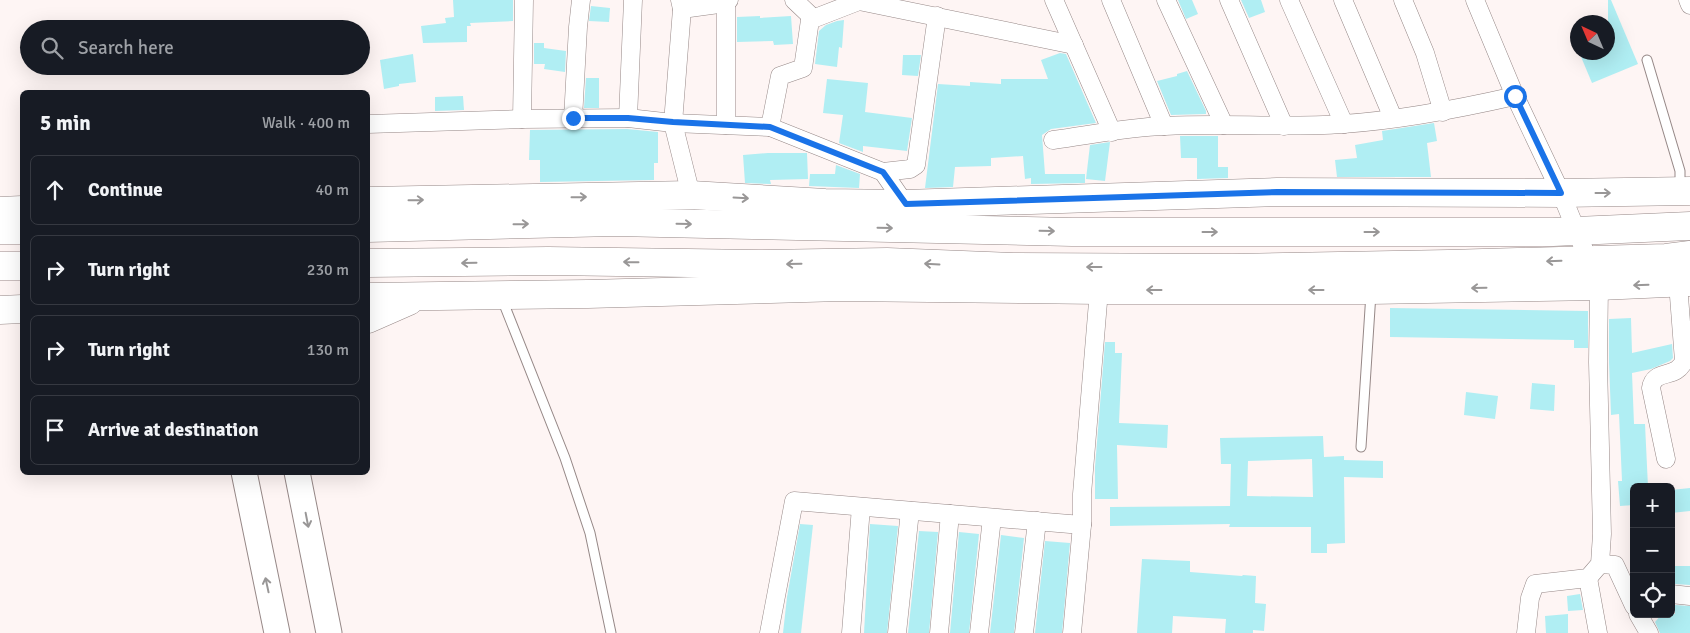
<!DOCTYPE html>
<html lang="en">
<head>
<meta charset="utf-8">
<style>
  :root { --surface:#171b24; --page:#20242c; --text:#f1f3f6; --muted:#9ea1a6; --line:#363941 }
  body { margin:0; font-family:Signika,sans-serif; background:var(--page); color:var(--text) }
  .controls { position:absolute; right:15px; bottom:15px; display:grid; overflow:hidden; border-radius:8px; box-shadow:0 5px 20px #0002 }
  .controls button { width:45px; height:45px; display:grid; place-items:center; padding:0; border:0; border-bottom:1px solid var(--line); background:var(--surface); color:var(--text); font:25px sans-serif }
  .compass { position:absolute; left:1570px; top:15px; width:45px; height:45px; border-radius:50%; background:var(--surface); box-shadow:0 5px 20px #0002; rotate:316deg }
  .stop { position:absolute; width:15px; height:15px; margin:-11px; border:4px solid #1a73e8; border-radius:50%; background:#fff }
  .stop.end { background:#1a73e8; border-color:#fff; box-shadow:0 1px 5px #0008 }
  .list { margin:0; padding:0; list-style:none }
  h2 { display:flex; justify-content:space-between; align-items:center; height:65px; margin:0; padding:0 20px; font-size:21px }
  h2 small { font-size:16px; font-weight:400; color:var(--muted) }
  .list li { display:grid; grid-template-columns:32px 1fr auto; gap:15px; align-items:center; box-sizing:border-box; height:70px; margin:0 10px 10px; padding:0 10px; border:1px solid var(--line); border-radius:8px }
  .list b { display:block; font-size:19px; white-space:nowrap }
  .list em { font-size:16px; font-style:normal; color:var(--muted) }
  .icon { flex:none; width:28px; height:28px; fill:none; stroke:currentColor; stroke-width:2; stroke-linecap:round; stroke-linejoin:round }
  .map { position:relative; flex:none; width:1690px; height:633px; overflow:hidden }
  .search { position:absolute; background:var(--surface); box-shadow:0 5px 20px #0002; left:20px; top:20px; width:350px; height:55px; display:flex; align-items:center; gap:12px; box-sizing:border-box; padding:0 18px; border-radius:28px; color:var(--muted); font-size:19px }
  .panel { position:absolute; background:var(--surface); box-shadow:0 5px 20px #0002; left:20px; top:90px; width:350px; height:385px; border-radius:8px }
  .map>svg:first-child { display:block }
  .building { fill:#b0eef3; fill-rule:evenodd }
  .lines { fill:none; stroke-linecap:round; stroke-linejoin:round }
  .lane-casing { stroke:#968887; stroke-width:11 }
  .street-casing { stroke:#968887; stroke-width:19 }
  .secondary-casing { stroke:#968887; stroke-width:27 }
  .primary-casing { stroke:#968887; stroke-width:29 }
  .lane { stroke:#fff; stroke-width:9 }
  .street { stroke:#fff; stroke-width:18 }
  .secondary { stroke:#fff; stroke-width:25 }
  .primary { stroke:#fff; stroke-width:28 }
  .oneway { stroke:#999797 }
  .route { stroke:#1a73e8; stroke-width:6 }
</style>
</head>
<body>
<div class="map">
<svg width="1690" height="633" viewBox="0 0 1690 633">
  <rect width="100%" height="100%" fill="#fef5f4"/>
  <!-- building -->
  <g class="building">
    <path d="M453 0H513V21L470 23 471 26H467V42L423 43 421 26 446 23 445 18 454 17Z"/>
    <path d="M1178 0H1192L1198 14 1186 19Z"/>
    <path d="M1241 0H1261L1265 12 1249 18Z"/>
    <path d="M1608 0H1611L1638 64 1592 83 1579 52H1608Z"/>
    <path d="M591 6 610 8 609 22 589 21Z"/>
    <path d="M760 16V18L791 16 793 44 774 45 773 41 737 42V17Z"/>
    <path d="M844 20 842 48 839 47 837 67 815 64 819 31 826 25 837 21Z"/>
    <path d="M534 43H544V48L566 51 565 72 544 69 545 64H534Z"/>
    <path d="M1060 53 1066 54 1096 123 1051 129 1042 135 1045 174H1085V183L1031 184V178L1025 179 1023 156 991 158V166L955 167 953 187 925 188 938 84 970 86V82L1001 84V79H1048L1041 60Z"/>
    <path d="M413 54 416 82 399 84V86L384 89 380 60Z"/>
    <path d="M903 55H921L918 76 902 75Z"/>
    <path d="M1187 71 1206 111V114L1171 115 1157 81 1177 76V74Z"/>
    <path d="M586 78H599V108H584Z"/>
    <path d="M827 79 868 83 865 112 912 118 907 151 863 146V152L839 143 843 115 823 113Z"/>
    <path d="M463 96 464 110 435 111V97Z"/>
    <path d="M1434 123 1437 141 1427 143 1431 177H1337L1335 160 1357 158 1355 145 1383 140 1382 131Z"/>
    <path d="M627 129 658 132V163H654V180L540 182V160H529L530 130Z"/>
    <path d="M1180 136H1218V167H1228V178L1197 179V158H1181Z"/>
    <path d="M1110 142 1105 181 1086 179 1090 145Z"/>
    <path d="M768 153H807L808 179 770 180 771 184 745 183 743 155Z"/>
    <path d="M836 165 860 174 859 188 809 186 810 174H835Z"/>
    <path d="M1390 308 1588 311V348H1574V340L1390 337Z"/>
    <path d="M1631 318 1632 353 1672 344 1673 358 1670 361 1651 369 1632 373 1634 424H1645L1648 487H1634V505L1620 506 1618 481H1622L1619 414 1611 415 1609 362V319Z"/>
    <path d="M1105 342H1115V353H1122L1119 423 1168 425 1167 448 1117 445 1118 499H1095V467Z"/>
    <path d="M1532 383 1555 385 1554 411 1530 409Z"/>
    <path d="M1466 392 1498 396 1495 419 1464 415Z"/>
    <path d="M1323 436 1324 457 1344 456V460L1383 461V478L1344 477 1345 543 1327 544V553H1311V527H1229L1230 524 1110 526V507L1230 506 1231 464H1221L1220 438ZM1312 459 1313 497 1247 496 1248 461Z"/>
    <path d="M1690 488V511L1671 513V490Z"/>
    <path d="M800 524 813 525 801 633H783L787 597Z"/>
    <path d="M870 524 898 526 887 633H864Z"/>
    <path d="M919 531 938 532 929 633H908Z"/>
    <path d="M959 532 979 534 969 633H950Z"/>
    <path d="M1001 535 1024 538 1014 633H990Z"/>
    <path d="M1045 541 1070 543 1062 633H1035Z"/>
    <path d="M1142 559 1190 561V572L1242 576 1243 575 1256 576 1255 603 1266 604 1264 631 1253 630V633H1225L1226 619 1173 616 1172 633H1137Z"/>
    <path d="M1675 566H1690V585L1675 584Z"/>
    <path d="M1580 594 1583 610 1568 611 1567 596Z"/>
    <path d="M1675 605 1690 606V633H1660L1655 622 1662 614H1675Z"/>
    <path d="M1568 614V633H1546L1545 616Z"/>
  </g>
  <g class="lines">
    <defs>
      <g id="lane">
        <path d="M1647 60 1680 171V188"/>
        <path d="M502 299 565 458 590 533 611 633"/>
        <path d="M1361 447 1371 293"/>
      </g>
      <g id="street">
        <path d="M680 0 682 9 726 3 729 0"/>
        <path d="M794 0 813 18"/>
        <path d="M1054 0 1112 132"/>
        <path d="M1111 0 1164 126"/>
        <path d="M1166 0 1224 125"/>
        <path d="M1229 0 1284 126"/>
        <path d="M1289 0 1344 124"/>
        <path d="M1343 0 1393 118"/>
        <path d="M1403 0 1425 53 1443 112"/>
        <path d="M1475 0 1515 96 1561 193 1599 286 1598 362 1602 534 1600 564 1588 578 1535 584 1530 598 1526 633"/>
        <path d="M1688 0 1690 5"/>
        <path d="M726 3V125"/>
        <path d="M682 9 673 123 691 195"/>
        <path d="M628 118 633 0"/>
        <path d="M522 119 524 0"/>
        <path d="M573 119 578 27 581 0"/>
        <path d="M368 124 522 119 628 118 673 123 770 127 780 76 803 68 810 20 859 1 1074 45"/>
        <path d="M770 127 883 172 905 204"/>
        <path d="M1053 140C1090 135 1128 127 1165 126 1225 123 1284 128 1343 124 1402 120 1458 109 1515 96"/>
        <path d="M883 172 910 169 916 165 937 16"/>
        <path d="M1666 459 1651 388C1654 368 1676 380 1684 361L1678 283"/>
        <path d="M1600 564 1615 565 1634 606"/>
        <path d="M1588 578 1598 633"/>
        <path d="M1671 594 1690 596"/>
        <path d="M1638 614 1649 633"/>
        <path d="M769 633 794 501 1082 525"/>
        <path d="M851 633 861 507"/>
        <path d="M897 633 910 511"/>
        <path d="M939 633 950 514"/>
        <path d="M979 633 992 518"/>
        <path d="M1024 633 1037 521"/>
        <path d="M1072 633 1082 525V494L1099 290"/>
      </g>
      <g id="secondary">
        <path d="M244 472 277 633"/>
        <path d="M297 472 329 633"/>
      </g>
      <g id="primary">
        <path d="M368 201 691 195 825 203 905 204 1277 192 1561 193 1690 191"/>
        <path d="M0 211 22 210"/>
        <path d="M368 228 615 222 1072 232H1553L1690 226"/>
        <path d="M0 230H22"/>
        <path d="M368 263 548 261 758 264 887 262 1013 267 1233 268 1448 264 1666 258 1690 255"/>
        <path d="M0 266H22"/>
        <path d="M368 297 588 294 841 287 1099 290H1371L1599 286 1690 282"/>
        <path d="M0 310 22 309"/>
        <path d="M368 319 409 301"/>
      </g>
    </defs>
    <!-- lane casing -->
    <use href="#lane" class="lane-casing"/>
    <!-- street casing -->
    <use href="#street" class="street-casing"/>
    <!-- secondary casing -->
    <use href="#secondary" class="secondary-casing"/>
    <!-- primary casing -->
    <use href="#primary" class="primary-casing"/>
    <!-- lane -->
    <use href="#lane" class="lane"/>
    <!-- street -->
    <use href="#street" class="street"/>
    <!-- secondary -->
    <use href="#secondary" class="secondary"/>
    <!-- primary -->
    <use href="#primary" class="primary"/>
  </g>
  <!-- one-way arrows -->
  <defs><path id="oneway-shaft" d="M-6 0H5M1.5-3L5.5 0L1.5 3" fill="none" stroke-width="1.6" stroke-linecap="round" stroke-linejoin="round" transform="scale(1.25)"/></defs>
  <g class="oneway">
    <use href="#oneway-shaft" transform="translate(1603 193)"/>
    <use href="#oneway-shaft" transform="translate(579 197) rotate(-1)"/>
    <use href="#oneway-shaft" transform="translate(741 198) rotate(3)"/>
    <use href="#oneway-shaft" transform="translate(416 200) rotate(-1)"/>
    <use href="#oneway-shaft" transform="translate(521 224) rotate(-1)"/>
    <use href="#oneway-shaft" transform="translate(684 224) rotate(1)"/>
    <use href="#oneway-shaft" transform="translate(885 228) rotate(1)"/>
    <use href="#oneway-shaft" transform="translate(1047 231) rotate(1)"/>
    <use href="#oneway-shaft" transform="translate(1210 232)"/>
    <use href="#oneway-shaft" transform="translate(1372 232)"/>
    <use href="#oneway-shaft" transform="translate(1554 261) rotate(178)"/>
    <use href="#oneway-shaft" transform="translate(631 262) rotate(-179)"/>
    <use href="#oneway-shaft" transform="translate(469 263) rotate(179)"/>
    <use href="#oneway-shaft" transform="translate(794 264) rotate(179)"/>
    <use href="#oneway-shaft" transform="translate(932 264) rotate(-177)"/>
    <use href="#oneway-shaft" transform="translate(1094 267) rotate(180)"/>
    <use href="#oneway-shaft" transform="translate(1641 285) rotate(178)"/>
    <use href="#oneway-shaft" transform="translate(1479 288) rotate(179)"/>
    <use href="#oneway-shaft" transform="translate(1154 290) rotate(-180)"/>
    <use href="#oneway-shaft" transform="translate(1316 290) rotate(180)"/>
    <use href="#oneway-shaft" transform="translate(307 520) rotate(79)"/>
    <use href="#oneway-shaft" transform="translate(267 585) rotate(-102)"/>
  </g>
  <g class="lines">
    <!-- route -->
    <path class="route" d="M573 118H628L673 122 770 127 883 172 906 204 1277 192 1561 193 1515 96"/>
  </g>
</svg>
<div class="controls">
<button>+</button>
<button>−</button>
<button><svg class="icon" aria-label="locate" viewBox="0 0 24 24"><circle cx="12" cy="12" r="6"/><path d="M12 2v4M12 18v4M2 12h4M18 12h4"/></svg></button>
</div>
<svg class="compass" viewBox="-18 -18 36 36"><path d="M0-13l5 13h-10z" fill="#e53935"/><path d="M0 13l5-13h-10z" fill="#9ea1a6"/></svg>
<div class="stop" style="left:1515px;top:96px"></div>
<div class="stop end" style="left:573px;top:118px"></div>
<div class="search"><svg class="icon" aria-label="search" viewBox="0 0 24 24"><circle cx="10" cy="10" r="6"/><path d="M15 15l6 6"/></svg>Search here</div>
<section class="panel">
<h2>5 min<small>Walk · 400 m</small></h2>
<ul class="list">
<li><svg class="icon" aria-label="ahead" viewBox="0 0 24 24"><path d="M12 20V5M6 11l6-6 6 6"/></svg><div><b>Continue</b></div><em>40 m</em></li>
<li><svg class="icon" aria-label="right" viewBox="0 0 24 24"><path d="M7 20v-9h11M14 6l5 5-5 5"/></svg><div><b>Turn right</b></div><em>230 m</em></li>
<li><svg class="icon" aria-label="right" viewBox="0 0 24 24"><path d="M7 20v-9h11M14 6l5 5-5 5"/></svg><div><b>Turn right</b></div><em>130 m</em></li>
<li><svg class="icon" aria-label="arrive" viewBox="0 0 24 24"><path d="M6 21V4h12l-3 4 3 4H6"/></svg><div><b>Arrive at destination</b></div></li>
</ul>
</section>
</div>
</body>
</html>
